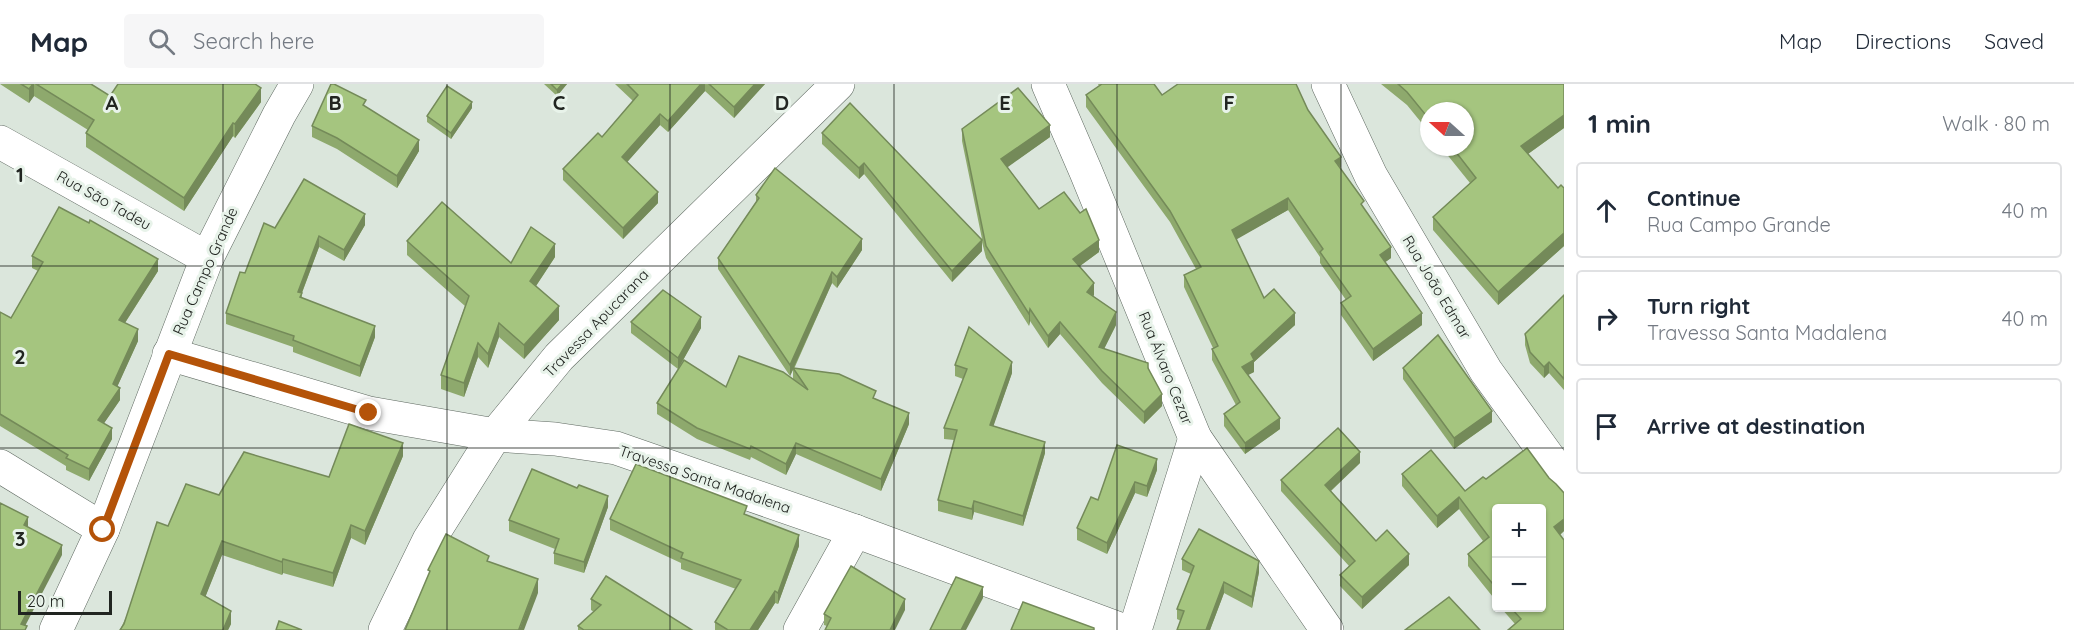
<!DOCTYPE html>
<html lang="en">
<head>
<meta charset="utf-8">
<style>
  :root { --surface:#fff; --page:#f6f6f7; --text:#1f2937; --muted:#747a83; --line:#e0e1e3 }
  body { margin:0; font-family:Quicksand,sans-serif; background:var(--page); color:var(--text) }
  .controls { position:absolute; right:18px; bottom:18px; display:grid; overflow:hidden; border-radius:6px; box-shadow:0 2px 4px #0004 }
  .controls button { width:54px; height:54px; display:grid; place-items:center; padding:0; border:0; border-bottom:2px solid var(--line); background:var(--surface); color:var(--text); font:30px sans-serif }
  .compass { position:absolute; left:1420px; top:18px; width:54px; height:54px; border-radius:50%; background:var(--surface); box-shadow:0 2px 4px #0004; rotate:291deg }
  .scale { position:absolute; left:18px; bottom:15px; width:94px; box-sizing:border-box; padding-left:6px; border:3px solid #212521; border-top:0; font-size:16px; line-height:21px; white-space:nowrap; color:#212521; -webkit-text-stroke:4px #e8f3ea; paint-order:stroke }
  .stop { position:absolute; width:18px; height:18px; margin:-14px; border:4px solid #b45309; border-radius:50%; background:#fff }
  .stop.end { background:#b45309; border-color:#fff; box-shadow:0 2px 6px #0008 }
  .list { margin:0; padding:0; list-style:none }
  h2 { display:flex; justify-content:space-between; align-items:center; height:78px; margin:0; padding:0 24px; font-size:26px }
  h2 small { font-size:20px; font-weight:400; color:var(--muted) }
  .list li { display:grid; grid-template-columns:39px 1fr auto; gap:18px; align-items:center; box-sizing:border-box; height:96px; margin:0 12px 12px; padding:0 12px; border:2px solid var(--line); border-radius:6px }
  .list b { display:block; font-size:22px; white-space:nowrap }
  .list p { margin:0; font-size:20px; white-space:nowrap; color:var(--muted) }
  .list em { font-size:20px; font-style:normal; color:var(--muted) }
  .icon { flex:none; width:33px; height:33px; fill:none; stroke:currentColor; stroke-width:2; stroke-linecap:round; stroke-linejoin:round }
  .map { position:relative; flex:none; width:1564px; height:546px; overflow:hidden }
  header { display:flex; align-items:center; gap:36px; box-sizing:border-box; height:84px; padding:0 30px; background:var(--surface); border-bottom:2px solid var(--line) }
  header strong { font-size:28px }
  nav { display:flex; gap:33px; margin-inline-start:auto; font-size:21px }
  .search { width:420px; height:54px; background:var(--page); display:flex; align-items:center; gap:15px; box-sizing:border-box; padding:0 21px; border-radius:6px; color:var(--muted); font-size:22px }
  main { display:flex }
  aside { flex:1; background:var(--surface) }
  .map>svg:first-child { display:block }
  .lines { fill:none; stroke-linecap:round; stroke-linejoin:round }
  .minor-casing { stroke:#5f6961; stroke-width:34 }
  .minor { stroke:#fff; stroke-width:33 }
  .wall { fill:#8ea96d }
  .shaded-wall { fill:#748a59 }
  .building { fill:#a5c57f; stroke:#748a59; stroke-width:1.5 }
  .route { stroke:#b45309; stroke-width:8 }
  .grid { fill:none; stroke:#212521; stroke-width:1.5; stroke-opacity:0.55 }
  .labels { text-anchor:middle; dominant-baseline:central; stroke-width:6; stroke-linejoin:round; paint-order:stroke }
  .street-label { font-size:15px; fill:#212521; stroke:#e8f3ea }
  .grid-label { font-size:20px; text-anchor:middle; font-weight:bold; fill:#212521; stroke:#e8f3ea; stroke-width:6; stroke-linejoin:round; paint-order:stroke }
</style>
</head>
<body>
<header>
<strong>Map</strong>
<div class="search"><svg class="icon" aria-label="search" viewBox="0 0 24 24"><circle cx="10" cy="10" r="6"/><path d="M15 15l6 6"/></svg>Search here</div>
<nav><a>Map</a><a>Directions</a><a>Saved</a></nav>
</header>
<main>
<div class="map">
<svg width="1564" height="546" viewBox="0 0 1564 546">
  <rect width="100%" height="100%" fill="#dbe6dc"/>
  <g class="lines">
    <defs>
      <g id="minor">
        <path d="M1048 0 1086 88 1195 354 1327 546"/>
        <path d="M1328 0 1371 92 1486 287 1564 395"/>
        <path d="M0 58 207 174"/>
        <path d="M169 270 369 329 495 351 555 355 616 364 855 447 1122 546"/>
        <path d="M0 382 103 445"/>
        <path d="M56 546 103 445 207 174 279 31 297 0"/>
        <path d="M385 546 429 456 495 351 559 273 838 0"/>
        <path d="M800 546 855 447"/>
        <path d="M1135 546 1195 354"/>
      </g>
    </defs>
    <!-- minor casing -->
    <use href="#minor" class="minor-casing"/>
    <!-- minor -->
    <use href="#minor" class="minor"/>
  </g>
  <!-- wall -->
  <g class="wall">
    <path d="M0 0H91L110 12 258 2 261 18 235 54 233 52 184 127 86 63V49L88 46 34 12 29 19Z"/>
    <path d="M544 0H567L557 12Z"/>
    <path d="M615 0H765L734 34 705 7 668 48 660 41 627 78 658 119 623 155 563 96V85L602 53 633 17Z"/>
    <path d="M1098 0H1154L1162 11 1308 26 1391 174 1385 178 1422 241 1373 277 1341 231V219L1346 216 1320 179V173L1288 126 1236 155 1264 214 1295 241 1254 278V288L1248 291 1280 345 1245 370 1224 342V330L1236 321 1212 276V265L1213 264 1184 203V191L1196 185 1170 138 1086 23V11L1099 2Z"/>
    <path d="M1381 0H1564V44L1528 70 1558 104H1564V162L1498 221 1433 146V133L1470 99 1441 63H1465L1429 27V48L1407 21Z"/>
    <path d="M366 23 419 67 397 104 337 65 312 53V42Z"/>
    <path d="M472 24 451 55 427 38V32Z"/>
    <path d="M962 45 1050 53 1007 83 1039 125 1099 168 1080 182 1094 211 1093 212 1116 241 1104 265 1148 284 1162 322 1144 340 1102 299 1060 250 1048 264 1030 237 1029 242 986 174 982 158V167L952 198 864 90 859 95 822 60V49L982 155 962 57Z"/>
    <path d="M756 111 862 166 837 204 832 199 794 285 876 315 909 340 881 407 796 370 786 391 751 373 750 376 697 355 657 330V319L726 303 793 296V286L790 292 718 185V174L756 118Z"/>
    <path d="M365 141 344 177 319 163 302 209V214L375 253 360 293 293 268V263L226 240V229L275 144Z"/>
    <path d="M407 157 511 179 555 173 536 202 559 236 524 275 499 253 488 284 478 273 464 313 441 305V291L465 222 407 171Z"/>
    <path d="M32 172 158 187 125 239 138 257 117 303 120 316 104 339 112 355 89 397 66 386V382L0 342V228L11 234 38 187 32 184Z"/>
    <path d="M1564 211V306L1549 289 1544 294 1530 279 1525 261V250Z"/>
    <path d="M631 238 701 244 678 285 631 249Z"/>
    <path d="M955 281 1012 289 993 342 1045 369 1023 442 974 428 972 436 938 427V416L954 356 944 355V344L963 295 955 292Z"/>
    <path d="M1403 284 1492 338 1454 365 1403 295Z"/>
    <path d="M403 372 365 461 351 454 333 503 283 489 282 491 222 471 205 513 231 540 228 546H120L168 442 219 411 329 393Z"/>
    <path d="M1360 379 1331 407 1376 457 1409 481 1362 525 1340 502V491L1349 482 1281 407V396Z"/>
    <path d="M1157 386 1147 413 1135 409 1107 470 1077 456V444L1098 416Z"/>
    <path d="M1402 390 1465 407 1486 395 1549 394 1564 409V447L1560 451 1564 546 1515 540 1501 524H1542L1497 424V518L1468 482V470L1483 457 1459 425 1437 444 1402 402Z"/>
    <path d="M577 404 608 423 584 489 554 480V469L555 465 509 447V436Z"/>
    <path d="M747 432 799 462 778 520 775 519 758 546H715V538L736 505 681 485V479L610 446V435Z"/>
    <path d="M1182 475 1259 488 1252 524 1224 509 1210 546H1177L1181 537 1177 535V525L1191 490 1182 486Z"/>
    <path d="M591 515 692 546H578V542L594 528 591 526Z"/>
    <path d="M905 526 827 542 824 541V530Z"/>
  </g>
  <!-- shaded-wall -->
  <g class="shaded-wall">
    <path d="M33 0H34V12L29 19V5Z"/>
    <path d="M562 0H567L557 12V6Z"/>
    <path d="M701 0H705V7L668 48V37Z"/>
    <path d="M755 0H765L734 34V23Z"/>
    <path d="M261 4V18L235 54V40Z"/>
    <path d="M472 18V24L451 55V49Z"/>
    <path d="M660 30V41L622 84V73Z"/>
    <path d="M1564 31V44L1521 75V62Z"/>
    <path d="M233 39V52L184 127V114Z"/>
    <path d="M1050 41V53L1001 88V75Z"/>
    <path d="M419 56V67L397 104V92Z"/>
    <path d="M1341 73V84L1335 77Z"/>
    <path d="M864 79V90L859 95V84Z"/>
    <path d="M658 108V119L623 155V144Z"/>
    <path d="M1288 114V126L1232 158V146Z"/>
    <path d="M365 130V141L344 177V166Z"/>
    <path d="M1564 149V162L1498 221V208Z"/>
    <path d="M319 152V163L298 219V208Z"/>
    <path d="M862 155V166L837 204V193Z"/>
    <path d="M982 156V167L952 198V187Z"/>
    <path d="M1099 156V168L1073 187V175Z"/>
    <path d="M555 160V173L530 211V197Z"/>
    <path d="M1391 163V174L1380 182V171Z"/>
    <path d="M158 175V187L119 248V236Z"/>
    <path d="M832 188V199L790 292V281Z"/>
    <path d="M1094 199V211L1087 220V208Z"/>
    <path d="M559 222V236L524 275V261Z"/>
    <path d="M1030 225V237L1029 242V230Z"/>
    <path d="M1116 228V241L1099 275V263Z"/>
    <path d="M1295 229V241L1254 278V288L1242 294V283L1251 270Z"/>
    <path d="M1422 229V241L1373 277V265Z"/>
    <path d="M701 233V244L678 285V274Z"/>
    <path d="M1060 238V250L1048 264V252Z"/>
    <path d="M499 239V253L488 284V270Z"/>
    <path d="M375 242V253L360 293V282Z"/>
    <path d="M138 245V257L113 312V300Z"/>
    <path d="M478 259V273L464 313V299Z"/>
    <path d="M1012 278V289L990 352V341Z"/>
    <path d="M1549 278V289L1544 294V283Z"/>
    <path d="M120 304V316L98 348V336Z"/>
    <path d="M1162 310V322L1144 340V328Z"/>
    <path d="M1492 327V338L1454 365V354Z"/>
    <path d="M909 329V340L881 407V395Z"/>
    <path d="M1280 334V345L1245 370V359Z"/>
    <path d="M112 344V355L89 397V385Z"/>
    <path d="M1045 358V369L1023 442V432Z"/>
    <path d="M403 359V372L365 461V447Z"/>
    <path d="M796 359V370L786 391V380Z"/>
    <path d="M1360 368V379L1325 412V401Z"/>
    <path d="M1157 375V386L1147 413V402Z"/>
    <path d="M1135 398V409L1107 470V459Z"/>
    <path d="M608 412V423L584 489V478Z"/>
    <path d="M1459 413V425L1437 444V432Z"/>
    <path d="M974 417V428L972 436V425Z"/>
    <path d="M28 433V443L24 441Z"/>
    <path d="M1564 435V447L1554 456V443Z"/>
    <path d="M351 441V454L333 503V489Z"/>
    <path d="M799 451V462L778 520V509Z"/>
    <path d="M222 457V471L201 524V510Z"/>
    <path d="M62 461V471L23 546 21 540Z"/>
    <path d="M1409 470V481L1362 525V513Z"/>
    <path d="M283 475V489L282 491V478Z"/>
    <path d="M1259 477V488L1252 524V513Z"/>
    <path d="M538 495V509L524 546H519Z"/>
    <path d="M1224 498V509L1210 546H1206Z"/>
    <path d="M983 503V514L966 546H961Z"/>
    <path d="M775 507V519L758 546H750Z"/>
    <path d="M905 515V526L895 546H890Z"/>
    <path d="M231 527V540L228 546H223Z"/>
  </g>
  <!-- building -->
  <g class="building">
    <path d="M21 0H33L29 5Z"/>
    <path d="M36 0H91L110 12 118 0H255L261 4 235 40 233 39 184 114 86 49 94 36Z"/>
    <path d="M331 0H334L366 16 363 21 419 56 397 92 337 54 312 42Z"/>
    <path d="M551 0H562L557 6Z"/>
    <path d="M627 0H701L668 37 660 30 622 73 658 108 623 144 563 85 598 49 602 53 638 11Z"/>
    <path d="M709 0H755L734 23Z"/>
    <path d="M1102 0H1154L1162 11 1178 0H1296L1308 26 1341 73 1335 77 1364 117 1361 120 1391 163 1380 171 1422 229 1373 265 1341 219 1351 212 1320 168 1323 165 1288 114 1232 146 1264 214 1274 205 1295 229 1251 270 1254 276 1242 283 1280 334 1245 359 1224 330 1240 318 1212 265 1218 262 1184 191 1201 183 1170 127 1086 11Z"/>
    <path d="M1398 0H1564V31L1521 62 1558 104 1561 101 1564 104V149L1498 208 1433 133 1476 94 1452 63H1465V27H1429V35L1407 8Z"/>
    <path d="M447 2 472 18 451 49 427 32Z"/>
    <path d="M1018 4 1050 41 1001 75 1039 125 1064 108 1080 129 1086 125 1099 156 1073 175 1094 199 1087 208 1116 228 1099 263 1148 279V284L1162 310 1144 328 1102 287 1060 238 1048 252 1030 225 1029 230 986 162 962 45Z"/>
    <path d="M850 19 982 156 952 187 864 79 859 84 822 49Z"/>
    <path d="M775 84 862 155 837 193 832 188 790 281 718 174 759 114 756 111Z"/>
    <path d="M304 95 365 130 344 166 319 152 298 208 302 209 300 213 375 242 360 282 293 256 294 252 226 229 240 188 245 189 264 139 275 144Z"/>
    <path d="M442 118 511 179 531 143 555 160 530 197 559 222 524 261 499 239 488 270 478 259 464 299 441 291 469 212 407 157Z"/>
    <path d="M59 123 89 139 90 136 158 175 119 236 138 245 113 300 120 304 98 336 112 344 89 385 66 374 68 371 0 330V228L11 234 43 178 32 172Z"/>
    <path d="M663 206 701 233 678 274 631 238Z"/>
    <path d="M1564 211V295L1549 278 1544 283 1530 268 1525 250Z"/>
    <path d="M969 243 1012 278 990 341 1045 358 1023 432 974 417 972 425 938 416 957 346 944 344 967 285 955 281Z"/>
    <path d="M1438 251 1492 327 1454 354 1403 284Z"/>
    <path d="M739 272 783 288 808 306 793 284 839 290 876 307 873 314 909 329 881 395 796 359 786 380 751 362 750 365 697 344 657 319 684 276 726 303Z"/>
    <path d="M349 340 403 359 365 447 351 441 333 489 283 475 282 478 222 457 201 510 231 527 223 546H120L124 540 157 438 168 442 186 400 219 411 244 368 329 393Z"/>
    <path d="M1338 344 1360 368 1325 401 1376 457 1387 446 1409 470 1362 513 1340 491 1355 477 1281 396Z"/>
    <path d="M1117 361 1157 375 1147 402 1135 398 1107 459 1077 444 1091 413 1098 416Z"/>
    <path d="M1527 364 1549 394 1556 400 1564 409V435L1554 443 1564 456V546H1508L1521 535 1511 524H1542V424H1497V505L1468 470 1489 453 1459 413 1437 432 1402 390 1431 366 1465 407 1483 393 1486 395Z"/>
    <path d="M636 380 747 422 744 430 799 451 778 509 775 507 750 546H728L715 538 741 496 681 474 683 469 610 435Z"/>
    <path d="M532 385 577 404 579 401 608 412 584 478 554 469 559 455 509 436Z"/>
    <path d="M0 419 28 433 24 441 62 461 21 540 27 542 25 546H0Z"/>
    <path d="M1199 445 1259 477 1252 513 1224 498 1206 546H1177L1184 527 1177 525 1194 482 1182 475Z"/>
    <path d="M446 450 489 472 487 477 538 495 519 545 522 546H405L430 487 428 486Z"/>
    <path d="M851 482 905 515 890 546H825L831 534 824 530Z"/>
    <path d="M606 492 692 546H584L578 542 601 521 591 515Z"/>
    <path d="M956 493 983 503 961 546H930Z"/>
    <path d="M1449 513 1480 546H1405Z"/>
    <path d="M1023 518 1094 544V546H1011Z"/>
    <path d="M279 537 302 546H276Z"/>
  </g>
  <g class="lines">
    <!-- route -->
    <path class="route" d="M103 446 169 270 369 329"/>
  </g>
  <!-- grid -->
  <path class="grid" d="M223 0V546M447 0V546M670 0V546M894 0V546M1117 0V546M1341 0V546M0 182H1564M0 364H1564"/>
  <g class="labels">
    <!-- street labels -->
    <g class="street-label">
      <text transform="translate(104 116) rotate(29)">Rua São Tadeu</text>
      <text transform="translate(205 187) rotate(-66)">Rua Campo Grande</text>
      <text transform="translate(1437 203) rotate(59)">Rua João Edmar</text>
      <text transform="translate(596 239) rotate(-46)">Travessa Apucarana</text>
      <text transform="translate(1166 284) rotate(68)">Rua Álvaro Cezar</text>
      <text transform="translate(705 395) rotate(19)">Travessa Santa Madalena</text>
    </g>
  </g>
  <g class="grid-label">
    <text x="112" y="26">A</text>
    <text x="335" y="26">B</text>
    <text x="559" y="26">C</text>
    <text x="782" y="26">D</text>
    <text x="1005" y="26">E</text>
    <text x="1229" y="26">F</text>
    <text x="20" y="98">1</text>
    <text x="20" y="280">2</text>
    <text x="20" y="462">3</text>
  </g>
</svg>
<div class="controls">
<button>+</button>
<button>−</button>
</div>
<svg class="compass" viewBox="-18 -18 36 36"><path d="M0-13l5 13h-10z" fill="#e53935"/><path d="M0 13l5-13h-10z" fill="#747a83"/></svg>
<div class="scale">20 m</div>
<div class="stop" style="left:103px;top:446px"></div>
<div class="stop end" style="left:369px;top:329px"></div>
</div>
<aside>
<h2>1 min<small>Walk · 80 m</small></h2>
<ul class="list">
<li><svg class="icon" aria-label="ahead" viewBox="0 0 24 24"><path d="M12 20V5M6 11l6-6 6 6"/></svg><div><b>Continue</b><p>Rua Campo Grande</p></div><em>40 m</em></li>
<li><svg class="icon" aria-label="right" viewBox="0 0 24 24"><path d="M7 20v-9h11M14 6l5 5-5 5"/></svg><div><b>Turn right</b><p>Travessa Santa Madalena</p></div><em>40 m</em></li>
<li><svg class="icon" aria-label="arrive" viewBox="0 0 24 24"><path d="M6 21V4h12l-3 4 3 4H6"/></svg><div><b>Arrive at destination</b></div></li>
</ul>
</aside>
</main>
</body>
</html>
